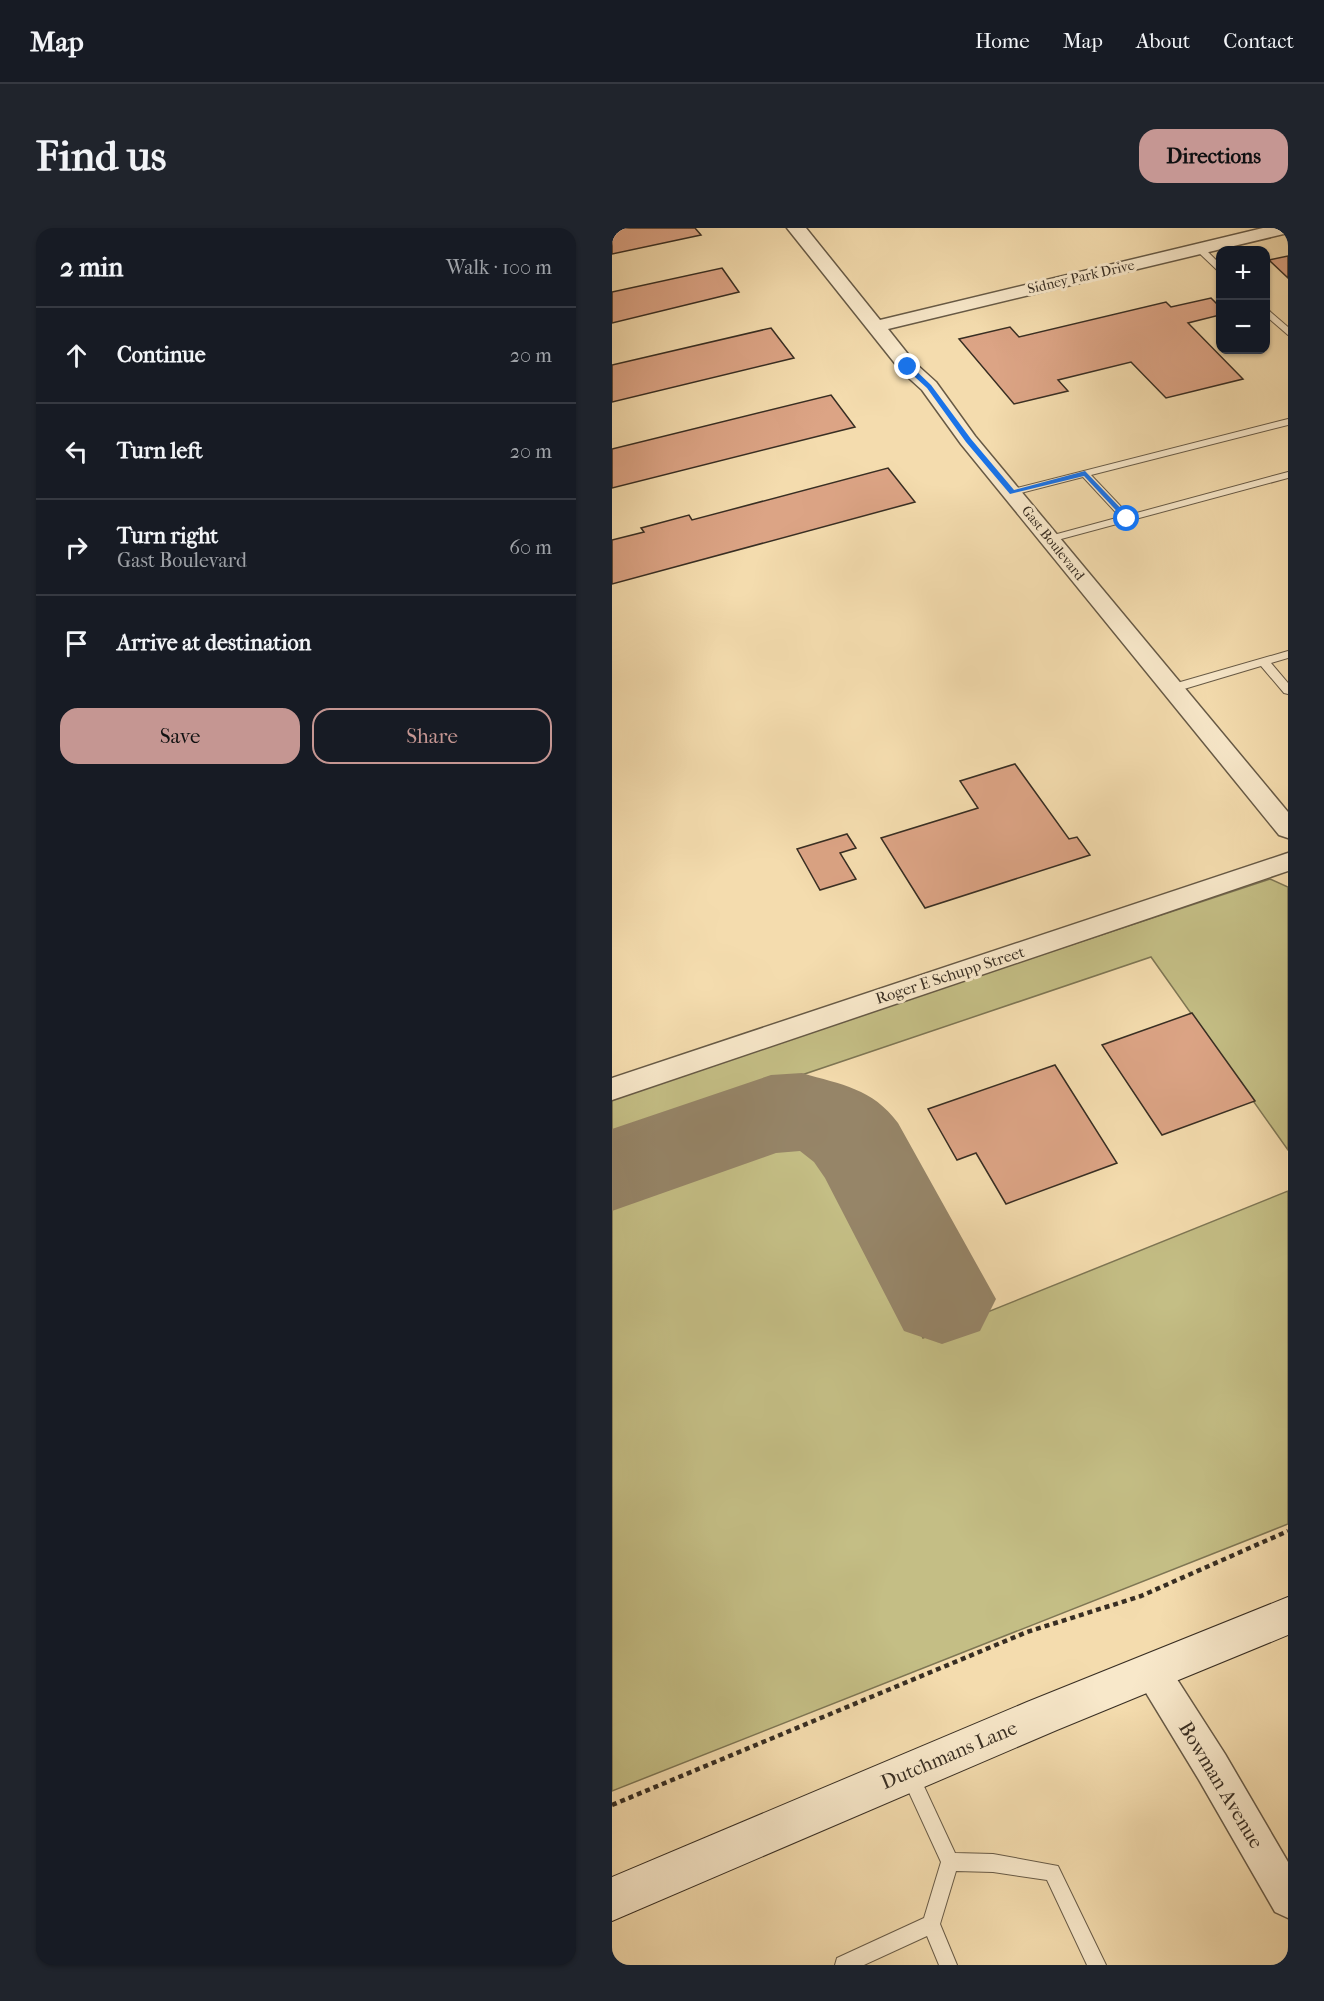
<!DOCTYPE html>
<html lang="en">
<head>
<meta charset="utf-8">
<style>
  :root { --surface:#171b24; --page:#20242c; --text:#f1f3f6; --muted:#9ea1a6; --line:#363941; --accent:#c59692 }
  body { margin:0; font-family:"IM FELL French Canon",serif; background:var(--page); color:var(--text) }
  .controls { position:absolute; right:18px; top:18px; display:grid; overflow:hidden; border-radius:12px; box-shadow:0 2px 4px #0004 }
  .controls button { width:54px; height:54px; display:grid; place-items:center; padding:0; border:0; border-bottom:2px solid var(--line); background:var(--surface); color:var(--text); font:30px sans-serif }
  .stop { position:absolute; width:18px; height:18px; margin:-14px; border:4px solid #1a73e8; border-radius:50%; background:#fff }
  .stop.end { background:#1a73e8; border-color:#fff; box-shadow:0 2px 6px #0008 }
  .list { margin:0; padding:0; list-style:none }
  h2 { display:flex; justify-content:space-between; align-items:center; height:78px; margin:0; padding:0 24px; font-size:26px }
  h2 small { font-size:20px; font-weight:400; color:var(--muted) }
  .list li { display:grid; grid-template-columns:39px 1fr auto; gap:18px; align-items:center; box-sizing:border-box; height:96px; padding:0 24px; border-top:2px solid var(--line) }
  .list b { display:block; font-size:22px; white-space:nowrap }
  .list p { margin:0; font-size:20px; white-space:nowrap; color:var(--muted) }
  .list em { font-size:20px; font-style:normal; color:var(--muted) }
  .actions { display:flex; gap:12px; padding:18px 24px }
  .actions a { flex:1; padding:14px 0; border:2px solid var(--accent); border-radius:18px; text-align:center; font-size:21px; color:var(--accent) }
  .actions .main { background:var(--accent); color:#111 }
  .icon { flex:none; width:33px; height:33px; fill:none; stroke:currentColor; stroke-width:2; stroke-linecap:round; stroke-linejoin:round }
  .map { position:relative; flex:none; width:676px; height:1737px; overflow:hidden; border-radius:18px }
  header { display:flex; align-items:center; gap:36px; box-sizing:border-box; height:84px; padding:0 30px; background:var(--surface); border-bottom:2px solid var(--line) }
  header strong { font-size:28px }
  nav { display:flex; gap:33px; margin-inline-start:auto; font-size:21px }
  .intro { display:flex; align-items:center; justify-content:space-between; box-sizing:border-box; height:144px; padding:0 36px }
  h1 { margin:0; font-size:42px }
  .button { padding:15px 27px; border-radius:18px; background:var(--accent); color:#111; font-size:21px; font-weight:700 }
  main { display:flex; gap:36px; padding:0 36px }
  aside { flex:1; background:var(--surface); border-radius:18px; box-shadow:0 2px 4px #0004 }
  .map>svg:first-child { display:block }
  .green { fill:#c4be85; stroke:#7e7654; stroke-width:1.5 }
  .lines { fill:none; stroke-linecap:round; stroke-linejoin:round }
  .taxiway { fill:#968568; fill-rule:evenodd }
  .building { fill:#dca485; stroke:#382e23; stroke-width:1.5 }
  .service-casing { stroke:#675a46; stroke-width:2 }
  .minor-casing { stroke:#675a46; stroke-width:3 }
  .secondary-casing { stroke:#382e23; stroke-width:2 }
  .path { stroke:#382e23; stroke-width:4.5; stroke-dasharray:5 4; stroke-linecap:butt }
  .service { fill:#f8e8ca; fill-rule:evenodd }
  .minor { fill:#f8e8ca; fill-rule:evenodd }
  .secondary { fill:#f8e8ca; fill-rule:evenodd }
  .route { fill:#1a73e8 }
  .labels { text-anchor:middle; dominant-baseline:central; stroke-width:6; stroke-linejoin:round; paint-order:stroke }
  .far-street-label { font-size:14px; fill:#382e23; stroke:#f8e8ca }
  .street-label { font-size:16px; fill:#382e23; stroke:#f8e8ca }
  .near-street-label { font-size:20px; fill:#382e23; stroke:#f8e8ca }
</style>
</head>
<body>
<header>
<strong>Map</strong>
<nav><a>Home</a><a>Map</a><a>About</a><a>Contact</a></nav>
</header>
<div class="intro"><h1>Find us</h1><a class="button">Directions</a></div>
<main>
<aside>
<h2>2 min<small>Walk · 100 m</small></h2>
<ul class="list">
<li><svg class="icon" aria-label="ahead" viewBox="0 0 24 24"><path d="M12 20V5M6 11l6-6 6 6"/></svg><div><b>Continue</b></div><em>20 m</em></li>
<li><svg class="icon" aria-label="left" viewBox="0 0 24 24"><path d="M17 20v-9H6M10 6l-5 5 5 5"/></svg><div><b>Turn left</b></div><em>20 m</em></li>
<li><svg class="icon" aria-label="right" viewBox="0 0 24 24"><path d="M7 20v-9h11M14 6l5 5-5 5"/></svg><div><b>Turn right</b><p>Gast Boulevard</p></div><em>60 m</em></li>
<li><svg class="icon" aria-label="arrive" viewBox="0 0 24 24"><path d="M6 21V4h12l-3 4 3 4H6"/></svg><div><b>Arrive at destination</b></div></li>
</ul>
<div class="actions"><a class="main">Save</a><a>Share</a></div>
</aside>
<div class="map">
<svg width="676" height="1737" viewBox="0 0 676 1737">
  <rect width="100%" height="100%" fill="#f4dcae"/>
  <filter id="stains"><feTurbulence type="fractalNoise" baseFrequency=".00333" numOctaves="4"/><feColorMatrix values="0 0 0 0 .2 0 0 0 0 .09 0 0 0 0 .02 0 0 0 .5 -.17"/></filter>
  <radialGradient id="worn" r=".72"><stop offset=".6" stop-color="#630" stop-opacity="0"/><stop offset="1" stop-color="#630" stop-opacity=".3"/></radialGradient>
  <!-- green -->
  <g class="green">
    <path d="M658 651 676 659V922L539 729 0 911V869Z"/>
    <path d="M148 916H177L226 936 311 1110 676 963V1296L0 1563V967Z"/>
  </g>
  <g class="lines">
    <!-- taxiway -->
    <path class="taxiway" d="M190 845C230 857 260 860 286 895L384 1071 368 1103 330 1116 292 1103 213 950 202 934 188 923 164 925 0 983V901L159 847Z"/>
  </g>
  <!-- building -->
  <g class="building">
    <path d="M0 0H83L89 7 0 26Z"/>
    <path d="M676 28V50L657 32Z"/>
    <path d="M110 40 127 64 0 95V64Z"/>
    <path d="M599 70 608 79V87L576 95 631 151 554 170 519 134 446 152 456 163 402 176 347 111 398 99 407 109 554 74 559 79Z"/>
    <path d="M159 100 182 130 0 174V137Z"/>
    <path d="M219 167 243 199 0 260V221Z"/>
    <path d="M276 240 303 274 0 356V312L32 304 29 300 77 287 80 292Z"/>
    <path d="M403 536 457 611 465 609 478 627 313 680 269 610 366 580 348 553Z"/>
    <path d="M235 606 244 620 228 625 244 651 208 662 185 621Z"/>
    <path d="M580 785 643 873 550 907 490 817Z"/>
    <path d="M443 837 505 935 394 976 364 925 345 932 316 881Z"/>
  </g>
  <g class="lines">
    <defs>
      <g id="service">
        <path d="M585 19H591L608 36V43L605 42 585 23Z"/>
        <path d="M654 80 676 99V107L654 88Z"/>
        <path d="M676 191V197L479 247 517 287 676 244V250L438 314 434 313V309L508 289 471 249 401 267 396 264 397 262Z"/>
        <path d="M676 423V430L659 435 676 455V466L672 465 649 438 562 464 556 460 558 457Z"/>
        <path d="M298 1538 304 1541 343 1625 381 1626 446 1638 494 1737H475L435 1652 381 1644 344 1643 328 1696 345 1737H327L315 1708 252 1737H223L225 1730 312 1690 329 1634 289 1547 292 1541Z"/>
      </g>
      <g id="minor">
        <path d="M175 0H194L268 92 651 0H676V5L276 101 303 135 324 154 363 208 676 584V610L667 607 349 216 310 162 289 143Z"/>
        <path d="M676 625V643L0 872V850Z"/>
        <path d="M540 1426 552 1431 613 1526 676 1634V1690L663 1684 587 1552 528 1455 522 1443 528 1431Z"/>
      </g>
      <path id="secondary" d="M676 1369V1407L445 1502 0 1693V1649L415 1474Z"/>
    </defs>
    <!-- service casing -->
    <use href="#service" class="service-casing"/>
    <!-- minor casing -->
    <use href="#minor" class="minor-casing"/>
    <!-- secondary casing -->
    <use href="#secondary" class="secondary-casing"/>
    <!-- path -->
    <path class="path" d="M0 1577 415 1404 529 1368 676 1303"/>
    <!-- service -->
    <use href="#service" class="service"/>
    <!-- minor -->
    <use href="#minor" class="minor"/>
    <!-- secondary -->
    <use href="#secondary" class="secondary"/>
  </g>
  <!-- route -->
  <path class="route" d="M293 137H298L319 157 359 211 402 262 473 243 519 291 513 292 472 248 398 266 354 214 315 160 293 140Z"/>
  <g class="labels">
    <!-- far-street labels -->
    <g class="far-street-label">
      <text transform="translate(469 49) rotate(-13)">Sidney Park Drive</text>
      <text transform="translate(441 315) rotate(51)">Gast Boulevard</text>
    </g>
    <!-- street labels -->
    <g class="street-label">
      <text transform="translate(338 747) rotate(-18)">Roger E Schupp Street</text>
    </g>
    <!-- near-street labels -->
    <g class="near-street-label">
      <text transform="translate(337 1527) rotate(-23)">Dutchmans Lane</text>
      <text transform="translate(609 1557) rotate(59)">Bowman Avenue</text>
    </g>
  </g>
  <rect width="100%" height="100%" filter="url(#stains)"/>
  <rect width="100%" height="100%" fill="url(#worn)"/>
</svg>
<div class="controls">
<button>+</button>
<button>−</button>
</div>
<div class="stop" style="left:515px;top:291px"></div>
<div class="stop end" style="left:296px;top:139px"></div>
</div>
</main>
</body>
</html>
